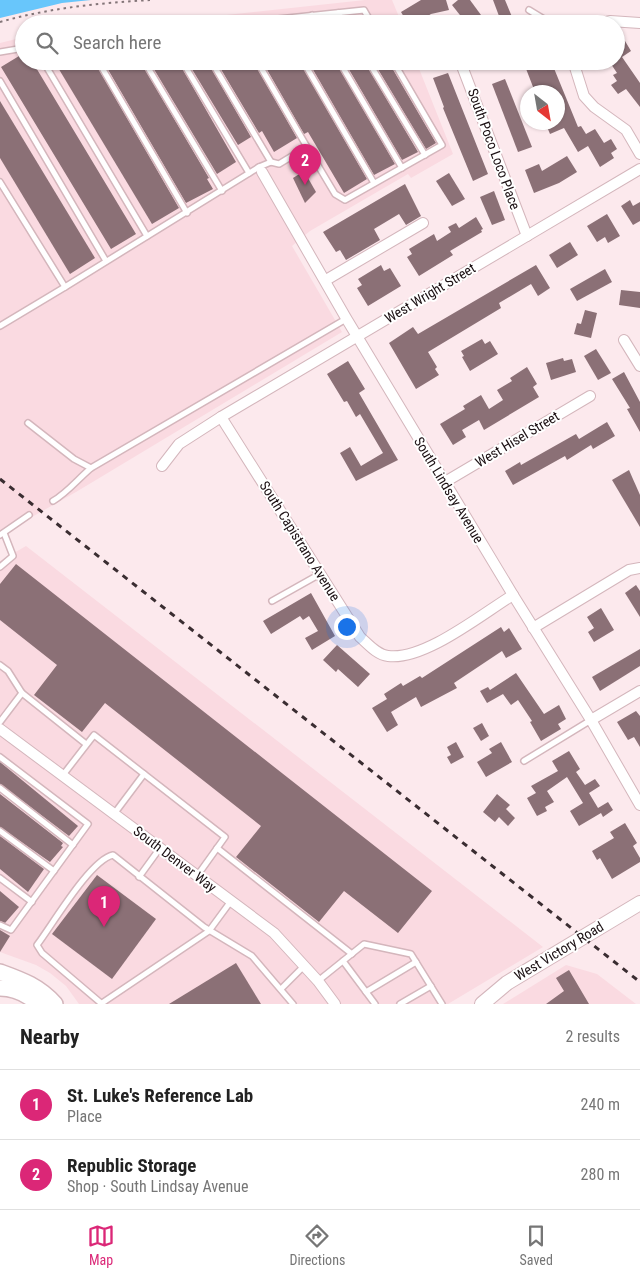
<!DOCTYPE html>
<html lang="en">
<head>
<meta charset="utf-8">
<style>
  :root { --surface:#fff; --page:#f6f6f6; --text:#222; --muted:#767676; --line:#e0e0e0; --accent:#db2777 }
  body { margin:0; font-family:"Roboto Condensed",sans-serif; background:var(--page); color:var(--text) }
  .compass { position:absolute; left:520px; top:85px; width:45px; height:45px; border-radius:50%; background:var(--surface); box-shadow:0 1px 4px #0004; rotate:149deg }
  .you { position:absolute; left:346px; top:626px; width:18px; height:18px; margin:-12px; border:4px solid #fff; border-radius:50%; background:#1a73e8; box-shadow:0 0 0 8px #1a73e833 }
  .badge { display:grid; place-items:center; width:32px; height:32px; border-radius:50%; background:var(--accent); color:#fff; font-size:16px; font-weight:700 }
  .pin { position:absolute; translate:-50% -41px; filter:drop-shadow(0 1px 2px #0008) }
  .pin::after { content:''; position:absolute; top:26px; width:18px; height:15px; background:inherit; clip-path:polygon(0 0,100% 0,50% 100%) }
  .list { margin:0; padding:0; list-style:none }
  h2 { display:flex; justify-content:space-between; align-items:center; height:65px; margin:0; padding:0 20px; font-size:21px }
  h2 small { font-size:16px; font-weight:400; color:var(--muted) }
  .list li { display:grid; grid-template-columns:32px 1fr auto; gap:15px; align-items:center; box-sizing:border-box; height:70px; padding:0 20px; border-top:1px solid var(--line) }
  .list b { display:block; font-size:19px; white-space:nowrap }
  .list p { margin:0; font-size:16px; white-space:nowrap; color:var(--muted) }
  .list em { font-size:16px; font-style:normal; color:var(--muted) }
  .icon { flex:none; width:28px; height:28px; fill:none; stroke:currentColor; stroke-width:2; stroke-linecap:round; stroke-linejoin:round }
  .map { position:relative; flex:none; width:640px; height:1004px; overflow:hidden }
  .search { position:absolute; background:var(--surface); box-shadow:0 1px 4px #0004; left:15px; right:15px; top:15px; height:55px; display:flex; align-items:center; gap:12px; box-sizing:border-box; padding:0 18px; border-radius:28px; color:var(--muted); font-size:19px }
  .sheet { height:205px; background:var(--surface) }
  nav { display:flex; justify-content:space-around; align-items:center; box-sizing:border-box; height:70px; border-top:1px solid var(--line); background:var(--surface); font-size:14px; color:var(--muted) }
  nav a { display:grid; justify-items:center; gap:2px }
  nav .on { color:var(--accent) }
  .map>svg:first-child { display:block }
  .built { fill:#fadae1 }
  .water { fill:#68c6fb }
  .building { fill:#8b7076 }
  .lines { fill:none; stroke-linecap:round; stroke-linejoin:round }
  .lane-casing { stroke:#d4b6bc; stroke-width:8 }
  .street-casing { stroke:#d4b6bc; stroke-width:12 }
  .secondary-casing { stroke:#d4b6bc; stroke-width:16 }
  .primary-casing { stroke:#d4b6bc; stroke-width:18 }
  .path { stroke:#837578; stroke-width:2; stroke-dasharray:2.5 4; stroke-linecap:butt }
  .lane { stroke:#fff; stroke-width:5 }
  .street { stroke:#fff; stroke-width:10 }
  .secondary { stroke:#fff; stroke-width:14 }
  .primary { stroke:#fff; stroke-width:15 }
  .rail { stroke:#3a2d31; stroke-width:3; stroke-dasharray:6 6; stroke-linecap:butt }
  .labels { text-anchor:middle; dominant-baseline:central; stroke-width:4; stroke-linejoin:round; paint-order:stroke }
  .street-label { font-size:14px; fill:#1b1013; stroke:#fff }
</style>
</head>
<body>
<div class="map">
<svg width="640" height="1004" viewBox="0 0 640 1004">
  <rect width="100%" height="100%" fill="#fce9ed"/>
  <!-- built -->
  <g class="built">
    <path d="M365 0H392L402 24H85L190 19Z"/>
    <path d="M24 37V61H416L453 154 411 178 408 174 310 231 292 246 342 332 76 492 0 535V43Z"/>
    <path d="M26 546 543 947 448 1004H79L66 986 50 973 36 965 0 952V561Z"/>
    <path d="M566 965 597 974 636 1004H503Z"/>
  </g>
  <!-- water -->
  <path class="water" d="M0 0H91L62 3 0 18Z"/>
  <!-- building -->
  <g class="building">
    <path d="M421 0H446L449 10 431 14 415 24H408L401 12Z"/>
    <path d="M458 0H470L481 15 467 24 452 5Z"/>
    <path d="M493 0H505L515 24H502Z"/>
    <path d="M358 15H360L366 24H349L348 21Z"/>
    <path d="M625 41 631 51 622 57 640 83V107L626 89 618 94 611 85 617 81 613 75 617 73 609 61H616V47Z"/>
    <path d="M24 53V61H32L136 234 111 249 1 67Z"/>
    <path d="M54 61H94L179 208 152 224Z"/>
    <path d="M103 61H140L209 178 207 179 213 189 186 203Z"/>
    <path d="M149 61H178L236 162 217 174Z"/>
    <path d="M187 61H207L251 137 238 145Z"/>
    <path d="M216 61H253L297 138 274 152 262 131 259 133Z"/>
    <path d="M262 61H299L367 179 344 193 308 132 304 134Z"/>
    <path d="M308 61H335L395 164 374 175Z"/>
    <path d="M344 61H364L418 152 402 160Z"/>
    <path d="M373 61H388L436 143 426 149Z"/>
    <path d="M523 61H551L578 127 581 126 586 134 595 129 604 143 611 139 617 149 611 153 614 158 600 167 588 146 578 152 564 128 550 134 545 122H558V92H535Z"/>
    <path d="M448 73 488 174 473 181 443 108 444 107 433 78Z"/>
    <path d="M505 79 532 147 518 152 492 84Z"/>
    <path d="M0 101 95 258 70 274 0 158Z"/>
    <path d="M567 156 577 172 559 183 534 193 525 170 539 164 542 171Z"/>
    <path d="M304 171 316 192 305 203 293 178Z"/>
    <path d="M449 173 465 199 452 206 436 181Z"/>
    <path d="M405 184 421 216 406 225 399 214 374 229 380 240 346 260 340 250 336 252 323 232Z"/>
    <path d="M494 191 505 220 492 225 480 197Z"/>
    <path d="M630 200 633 206 640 202V221L633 225 621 206Z"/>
    <path d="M607 214 620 236 608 243 605 237 597 242 587 226Z"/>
    <path d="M476 217 483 229 481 230 482 232 450 251 453 255 419 276 407 257 412 254 409 249 434 234 437 241 451 232 448 227 456 223 459 228Z"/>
    <path d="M570 242 578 255 557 268 549 255Z"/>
    <path d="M381 265 384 271 390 268 401 286 368 306 357 288 362 285 358 279Z"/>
    <path d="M536 265 550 288 538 296 531 284 499 303 501 308 428 352 437 367 435 369 439 375 416 389 389 343 413 327 418 334Z"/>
    <path d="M605 269 612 282 577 301 570 289Z"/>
    <path d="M621 290 640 292V308L619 305Z"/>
    <path d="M585 310 597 313 591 338 574 334 577 323 581 324Z"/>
    <path d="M482 339 485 344 490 341 498 354 470 371 462 357 464 356 461 351Z"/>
    <path d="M596 349 611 373 598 380 584 356Z"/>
    <path d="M563 358 564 361 572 359 576 372 551 380 546 363Z"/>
    <path d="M348 361 365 389 359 393 398 460 356 481 340 453 350 447 361 466 383 453 360 414 356 417 347 401 344 402 327 374Z"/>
    <path d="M527 367 537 384 533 387 539 397 484 430 479 420 462 430 466 437 453 445 440 424 465 409 463 406 481 395 489 409 503 400 497 390 512 381 510 378Z"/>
    <path d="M624 372 640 402V432L627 409 630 408 612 379Z"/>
    <path d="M607 422 615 436 593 449 591 445 567 460 565 456 513 485 505 471 520 462 521 465 576 434 579 439Z"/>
    <path d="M629 470 640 495V527L612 480Z"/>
    <path d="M16 564 432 891 398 933 344 891 319 922 236 857 261 826 105 703 82 732 34 695 57 665 0 620V584Z"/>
    <path d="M636 585 640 591V617L625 593Z"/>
    <path d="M311 593 335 636 312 650 305 638 318 631 309 616 303 620 300 616 271 634 263 621Z"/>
    <path d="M601 608 614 630 594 642 588 632 594 628 587 617Z"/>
    <path d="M501 627 504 632 509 628 522 649 506 658 502 651 454 683 457 688 421 707 416 697 391 712 398 725 387 732 372 708 387 699 384 694 401 683 403 686 420 676 422 678Z"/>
    <path d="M337 645 370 674 358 687 338 669 336 672 323 660Z"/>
    <path d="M640 649V666L600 691 592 677Z"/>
    <path d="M516 673 544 714 559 705 566 719 558 724 561 729 541 741 530 722 532 721 518 700 511 705 503 694 487 703 480 691 488 687 490 690Z"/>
    <path d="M636 711 640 716V747L634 737 628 740 617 722Z"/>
    <path d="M482 723 489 736 481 741 473 728Z"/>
    <path d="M456 742 464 757 451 764 447 757 451 755 447 747Z"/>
    <path d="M501 742 512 762 486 777 477 762 492 753 489 749Z"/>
    <path d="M569 751 580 769 576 772 585 785 595 779 600 786 589 793 598 808 608 802 613 810 603 817 601 813 579 826 570 811 583 803 567 777 547 791 554 802 545 807 547 811 537 816 527 798 536 793 531 786 558 771 552 761Z"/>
    <path d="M0 762 78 826 69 836 0 784Z"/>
    <path d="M0 794 63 843 61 846 63 847 50 862 0 827Z"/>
    <path d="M497 794 510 805 506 809 515 818 508 826 499 817 495 822 483 812Z"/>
    <path d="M625 823 637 843 633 846 640 858V862L612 879 600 858 597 860 592 851 614 838 610 832Z"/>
    <path d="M0 836 44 869 28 892 0 869Z"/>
    <path d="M97 875 156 919 112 979 52 934Z"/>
    <path d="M0 891 19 907 5 923 0 921Z"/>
    <path d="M0 930 10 936 0 952Z"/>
    <path d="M236 963 261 1004H169Z"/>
    <path d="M569 970 589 1004H546L564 991 556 978Z"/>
  </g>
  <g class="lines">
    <defs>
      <g id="lane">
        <path d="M529 10 552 24"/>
        <path d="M338 13 345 24"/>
        <path d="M312 15 316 24"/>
        <path d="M229 24 364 10 372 24"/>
        <path d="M0 52 24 48"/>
        <path d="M43 61 147 236"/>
        <path d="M98 61 187 213"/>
        <path d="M144 61 222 191"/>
        <path d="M182 61 249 173"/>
        <path d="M211 61 271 162"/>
        <path d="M257 61 307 147"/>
        <path d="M303 61 374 183"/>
        <path d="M339 61 402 168"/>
        <path d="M368 61 425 155"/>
        <path d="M0 81 106 261"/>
        <path d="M259 167 271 162 279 164 307 147 335 194 345 200 442 145 393 61"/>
        <path d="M0 182 65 287 259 167 262 172"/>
        <path d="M0 326 65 287"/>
        <path d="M28 423 74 459 91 468 346 319"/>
        <path d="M53 501C67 493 78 479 91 468"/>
        <path d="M0 535 29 515"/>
        <path d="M0 567 13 556 4 533"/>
        <path d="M272 601 320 574"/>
        <path d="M0 665 8 671 22 693"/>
        <path d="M0 722 22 693 86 744"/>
        <path d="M0 757 88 824 11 930 0 925"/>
        <path d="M524 761 591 720"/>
        <path d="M63 775 94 735 225 837 197 876"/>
        <path d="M0 788 73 845"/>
        <path d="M114 814 144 774"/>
        <path d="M0 831 54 871"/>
        <path d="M217 848 352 954"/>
        <path d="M139 877 160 848"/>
        <path d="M0 878 32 902"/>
        <path d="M343 961 375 1004"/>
        <path d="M318 981 364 944 411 954 442 1004"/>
        <path d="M281 989 304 966"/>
        <path d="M366 992 416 962"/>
        <path d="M102 1003 209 931 231 901"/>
        <path d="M102 1004 42 953 37 945C53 924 90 860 113 855L204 927 252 956 293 1004"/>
        <path d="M400 1004 431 986"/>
      </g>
      <g id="street">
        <path d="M598 24 610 21 640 23"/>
        <path d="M460 61 527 236"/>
        <path d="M573 61 584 96 594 107 626 130 640 154"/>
        <path d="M262 172 346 318 513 595 591 720 640 805"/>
        <path d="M326 280 423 223"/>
        <path d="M624 340 640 366"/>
        <path d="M221 417 360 637C368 644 377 655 388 656 424 661 482 614 513 595"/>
        <path d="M162 466 179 444 221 417 640 169"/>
        <path d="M445 482 590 396"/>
        <path d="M533 628 629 570 640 568"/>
        <path d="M591 720 640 691"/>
        <path d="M0 729 274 933 318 981 335 1004"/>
      </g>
      <path id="secondary" d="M482 1004 507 983 640 903"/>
      <g id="primary">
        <path d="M0 972C22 980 39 986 55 1004"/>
        <path d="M0 988C15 988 27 994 38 1004"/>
      </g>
    </defs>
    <!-- lane casing -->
    <use href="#lane" class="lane-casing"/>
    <!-- street casing -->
    <use href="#street" class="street-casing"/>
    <!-- secondary casing -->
    <use href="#secondary" class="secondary-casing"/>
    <!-- primary casing -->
    <use href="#primary" class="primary-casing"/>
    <!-- path -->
    <path class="path" d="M0 22C49 8 99 3 150 0"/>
    <!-- lane -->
    <use href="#lane" class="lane"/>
    <!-- street -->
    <use href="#street" class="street"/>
    <!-- secondary -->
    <use href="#secondary" class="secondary"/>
    <!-- primary -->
    <use href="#primary" class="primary"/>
    <!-- rail -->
    <path class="rail" d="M0 479 640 982"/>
  </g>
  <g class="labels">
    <!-- street labels -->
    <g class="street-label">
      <text transform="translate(494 149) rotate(70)">South Poco Loco Place</text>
      <text transform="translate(430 293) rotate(-31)">West Wright Street</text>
      <text transform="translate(517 439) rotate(-31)">West Hisel Street</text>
      <text transform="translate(449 490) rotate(59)">South Lindsay Avenue</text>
      <text transform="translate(300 541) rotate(58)">South Capistrano Avenue</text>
      <text transform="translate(175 859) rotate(37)">South Denver Way</text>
      <text transform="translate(559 951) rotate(-31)">West Victory Road</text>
    </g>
  </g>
</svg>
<svg class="compass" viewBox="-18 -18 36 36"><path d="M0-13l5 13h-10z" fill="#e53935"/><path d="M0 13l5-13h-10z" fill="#767676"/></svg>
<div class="you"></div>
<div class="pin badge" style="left:104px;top:927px">1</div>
<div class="pin badge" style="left:305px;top:185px">2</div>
<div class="search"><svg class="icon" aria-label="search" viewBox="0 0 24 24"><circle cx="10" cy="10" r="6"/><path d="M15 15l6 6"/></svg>Search here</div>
</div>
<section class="sheet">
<h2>Nearby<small>2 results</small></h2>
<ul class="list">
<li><span class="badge">1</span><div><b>St. Luke's Reference Lab</b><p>Place</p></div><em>240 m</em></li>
<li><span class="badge">2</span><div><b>Republic Storage</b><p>Shop · South Lindsay Avenue</p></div><em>280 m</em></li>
</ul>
</section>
<nav>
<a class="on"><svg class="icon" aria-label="map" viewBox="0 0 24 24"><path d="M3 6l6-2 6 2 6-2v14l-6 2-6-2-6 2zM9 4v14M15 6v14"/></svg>Map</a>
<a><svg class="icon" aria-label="directions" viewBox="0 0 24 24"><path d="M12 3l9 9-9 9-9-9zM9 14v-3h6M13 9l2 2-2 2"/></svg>Directions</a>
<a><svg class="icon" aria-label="saved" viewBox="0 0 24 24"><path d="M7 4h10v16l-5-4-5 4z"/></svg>Saved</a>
</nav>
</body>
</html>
